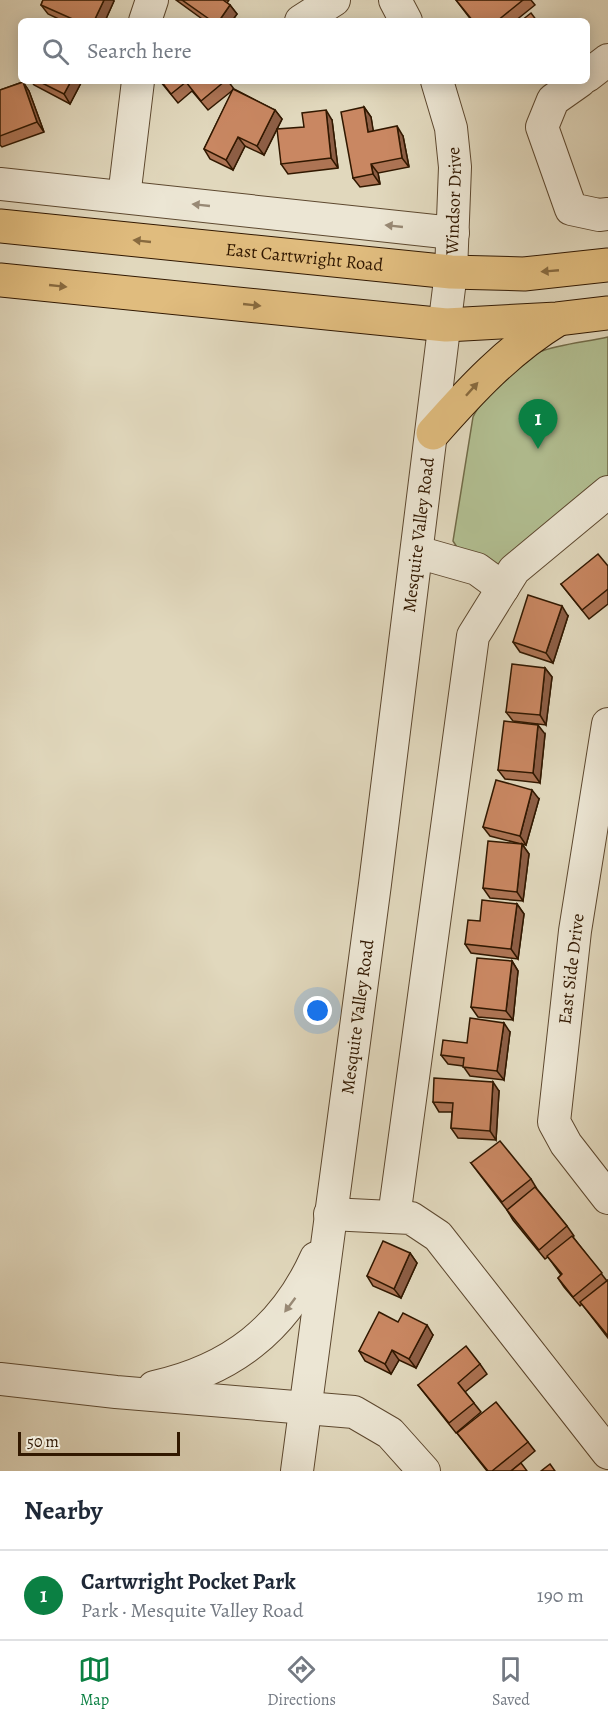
<!DOCTYPE html>
<html lang="en">
<head>
<meta charset="utf-8">
<style>
  :root { --surface:#fff; --page:#f2f2f3; --text:#1f2937; --muted:#747a83; --line:#e0e1e3; --accent:#0b8043 }
  body { margin:0; font-family:Alegreya,serif; background:var(--page); color:var(--text) }
  .scale { position:absolute; left:18px; bottom:15px; width:162px; box-sizing:border-box; padding-left:6px; border:3px solid #311800; border-top:0; font-size:16px; line-height:21px; white-space:nowrap; color:#311800; -webkit-text-stroke:4px #ece6d4; paint-order:stroke }
  .you { position:absolute; left:318px; top:1011px; width:21px; height:21px; margin:-15px; border:4px solid #fff; border-radius:50%; background:#1a73e8; box-shadow:0 0 0 9px #1a73e833 }
  .badge { display:grid; place-items:center; width:39px; height:39px; border-radius:50%; background:var(--accent); color:#fff; font-size:20px; font-weight:700 }
  .pin { position:absolute; translate:-50% -50px; filter:drop-shadow(0 2px 3px #0008) }
  .pin::after { content:''; position:absolute; top:32px; width:21px; height:18px; background:inherit; clip-path:polygon(0 0,100% 0,50% 100%) }
  .list { margin:0; padding:0; list-style:none }
  h2 { display:flex; justify-content:space-between; align-items:center; height:78px; margin:0; padding:0 24px; font-size:26px }
  h2 small { font-size:20px; font-weight:400; color:var(--muted) }
  .list li { display:grid; grid-template-columns:39px 1fr auto; gap:18px; align-items:center; box-sizing:border-box; height:90px; padding:0 24px; border-top:2px solid var(--line) }
  .list b { display:block; font-size:22px; white-space:nowrap }
  .list p { margin:0; font-size:20px; white-space:nowrap; color:var(--muted) }
  .list em { font-size:20px; font-style:normal; color:var(--muted) }
  .icon { flex:none; width:33px; height:33px; fill:none; stroke:currentColor; stroke-width:2; stroke-linecap:round; stroke-linejoin:round }
  .map { position:relative; flex:none; width:608px; height:1471px; overflow:hidden }
  .search { position:absolute; background:var(--surface); box-shadow:0 3px 15px #0003; left:18px; right:18px; top:18px; height:66px; display:flex; align-items:center; gap:15px; box-sizing:border-box; padding:0 21px; border-radius:9px; color:var(--muted); font-size:22px }
  .sheet { height:168px; background:var(--surface) }
  nav { display:flex; justify-content:space-around; align-items:center; box-sizing:border-box; height:84px; border-top:2px solid var(--line); background:var(--surface); font-size:16px; color:var(--muted) }
  nav a { display:grid; justify-items:center; gap:3px }
  nav .on { color:var(--accent) }
  .map>svg:first-child { display:block }
  .green { fill:#b2bf92; stroke:#726c49; stroke-width:1.5 }
  .lines { fill:none; stroke-linecap:round; stroke-linejoin:round }
  .minor-casing { stroke:#5d482f; stroke-width:34 }
  .major-casing { stroke:#311800; stroke-width:35 }
  .minor { stroke:#ece6d4; stroke-width:32 }
  .major { stroke:#e0bc7e; stroke-width:33 }
  .wall { fill:#ad7454; stroke:#311800; stroke-width:1.5 }
  .shaded-wall { fill:#8d5e45; stroke:#311800; stroke-width:1.5 }
  .building { fill:#c98762; stroke:#311800; stroke-width:1.5 }
  .oneway { fill:#988975 }
  .oneway2 { fill:#886a3f }
  .labels { text-anchor:middle; dominant-baseline:central; stroke-width:4.5; stroke-linejoin:round; paint-order:stroke }
  .street-label { font-size:18px; fill:#311800; stroke:#ece6d4 }
</style>
</head>
<body>
<div class="map">
<svg width="608" height="1471" viewBox="0 0 608 1471">
  <rect width="100%" height="100%" fill="#e1d8bd"/>
  <filter id="stains"><feTurbulence type="fractalNoise" baseFrequency=".00333" numOctaves="4"/><feColorMatrix values="0 0 0 0 .2 0 0 0 0 .09 0 0 0 0 .02 0 0 0 .5 -.17"/></filter>
  <radialGradient id="worn" r=".72"><stop offset=".6" stop-color="#630" stop-opacity="0"/><stop offset="1" stop-color="#630" stop-opacity=".3"/></radialGradient>
  <!-- green -->
  <path class="green" d="M608 337V482L504 567 462 555 453 541 473 417C482 398 520 359 539 352 560 344 586 342 608 337Z"/>
  <g class="lines">
    <defs>
      <g id="minor">
        <path d="M395 0 406 21"/>
        <path d="M145 21 152 0"/>
        <path d="M301 21 334 0"/>
        <path d="M587 76 608 60"/>
        <path d="M580 81 553 100 542 127 571 209 599 215 608 214"/>
        <path d="M0 184 453 233"/>
        <path d="M124 197 138 81"/>
        <path d="M417 552 477 569 503 588"/>
        <path d="M608 724 575 931 554 1122 566 1144 608 1198"/>
        <path d="M330 1214 411 1218 438 1236 608 1453"/>
        <path d="M394 1217 473 636 514 570 608 492"/>
        <path d="M0 1379 116 1392 354 1412 390 1433 424 1471"/>
        <path d="M154 1387C231 1370 284 1329 316 1258"/>
        <path id="s1" d="M297 1471 375 884 451 272 455 167 451 128 437 81"/>
      </g>
      <g id="major">
        <path id="s2" d="M0 226 451 272 524 274 608 265"/>
        <path d="M0 280 446 325 557 319 608 313"/>
        <path d="M433 433C471 390 508 350 557 320"/>
      </g>
    </defs>
    <!-- minor casing -->
    <use href="#minor" class="minor-casing"/>
    <!-- major casing -->
    <use href="#major" class="major-casing"/>
    <!-- minor -->
    <use href="#minor" class="minor"/>
    <!-- major -->
    <use href="#major" class="major"/>
  </g>
  <!-- wall -->
  <g class="wall">
    <path d="M43 0H113L114 1 105 21H63L48 14 41 5Z"/>
    <path d="M176 0H229L227 3 230 5 237 14 232 21H205Z"/>
    <path d="M456 0H531L535 5 515 21H472Z"/>
    <path d="M31 81H82L70 104 34 85Z"/>
    <path d="M160 81H228L234 89 275 110 282 119 264 155 245 146 233 170 210 159 204 149 233 90 208 110 192 91 178 103Z"/>
    <path d="M23 82 29 91 44 132 2 147 0 145V90Z"/>
    <path d="M364 107 371 117 373 131 403 136 409 167 378 173 380 184 360 187 353 178Z"/>
    <path d="M332 120 338 168 288 174 281 164 304 127Z"/>
    <path d="M608 566V604L589 619 561 584Z"/>
    <path d="M568 616 553 663 520 652 513 642Z"/>
    <path d="M545 668 552 677 546 725 513 721 506 712Z"/>
    <path d="M545 734 540 783 505 779 498 770Z"/>
    <path d="M539 799 526 845 522 844 529 854 523 901 490 898 483 888 521 844 490 836 483 827Z"/>
    <path d="M517 904 524 914 518 959 471 953 465 944Z"/>
    <path d="M512 961 518 971 513 1020 478 1017 471 1007Z"/>
    <path d="M510 1032 504 1080 470 1076 463 1066 448 1064 441 1055 467 1043Z"/>
    <path d="M499 1091 496 1140 458 1138 451 1128 452 1112H439L433 1102Z"/>
    <path d="M471 1163 531 1179 537 1189 567 1226 574 1236 573 1237 607 1281 608 1280V1338L582 1304 580 1306 564 1287 558 1278 561 1275 548 1257 545 1259 513 1220 507 1210Z"/>
    <path d="M410 1253 417 1263 401 1298 373 1286 367 1276Z"/>
    <path d="M398 1322 433 1335 416 1368 399 1360 391 1374 365 1361 359 1351Z"/>
    <path d="M480 1364 487 1374 465 1392 481 1412 456 1433 418 1385Z"/>
    <path d="M457 1433 528 1442 535 1451 511 1471H487Z"/>
  </g>
  <!-- shaded-wall -->
  <g class="shaded-wall">
    <path d="M104 0H113L114 1 105 21H94Z"/>
    <path d="M230 5 237 14 232 21H219Z"/>
    <path d="M71 81H82L70 104 64 94Z"/>
    <path d="M23 82 29 91 44 132 37 122Z"/>
    <path d="M364 107 371 117 375 141 368 132Z"/>
    <path d="M275 110 282 119 264 155 257 146Z"/>
    <path d="M326 110 332 120 338 168 331 158Z"/>
    <path d="M397 126 403 136 409 167 402 158Z"/>
    <path d="M238 137 245 146 233 170 226 160Z"/>
    <path d="M371 164 378 173 380 184 373 174Z"/>
    <path d="M562 606 568 616 553 663 546 653Z"/>
    <path d="M545 668 552 677 546 725 540 715Z"/>
    <path d="M538 725 545 734 540 783 533 773Z"/>
    <path d="M532 790 539 799 526 845 520 836Z"/>
    <path d="M522 844 529 854 523 901 517 892Z"/>
    <path d="M517 904 524 914 518 959 511 949Z"/>
    <path d="M512 961 518 971 513 1020 506 1011Z"/>
    <path d="M504 1023 510 1032 504 1080 497 1071Z"/>
    <path d="M493 1082 499 1091 496 1140 490 1131Z"/>
    <path d="M410 1253 417 1263 401 1298 394 1289Z"/>
    <path d="M427 1325 433 1335 416 1368 409 1359Z"/>
    <path d="M392 1350 399 1360 391 1374 385 1364Z"/>
  </g>
  <!-- building -->
  <g class="building">
    <path d="M43 0H104L94 21H77L41 5Z"/>
    <path d="M182 0H223L230 5 219 21H212Z"/>
    <path d="M456 0H523L497 21H473Z"/>
    <path d="M531 13 537 21H521Z"/>
    <path d="M38 81H71L64 94Z"/>
    <path d="M161 81H225L201 101 186 82 171 94Z"/>
    <path d="M23 82 37 122 0 136V90Z"/>
    <path d="M233 89 275 110 257 146 238 137 226 160 204 149Z"/>
    <path d="M364 107 368 132 397 126 402 158 371 164 373 174 353 178 341 112Z"/>
    <path d="M326 110 331 158 281 164 277 129 304 127 302 113Z"/>
    <path d="M598 554 608 566V589L582 610 561 584Z"/>
    <path d="M528 595 562 606 546 653 513 642Z"/>
    <path d="M512 664 545 668 540 715 506 712Z"/>
    <path d="M504 721 538 725 533 773 498 770Z"/>
    <path d="M496 780 532 790 520 836 483 827Z"/>
    <path d="M488 841 522 844 517 892 483 888Z"/>
    <path d="M482 900 517 904 511 949 465 944 468 920 480 921Z"/>
    <path d="M477 958 512 961 506 1011 471 1007Z"/>
    <path d="M470 1018 504 1023 497 1071 463 1067 464 1058 441 1055 443 1040 467 1043Z"/>
    <path d="M434 1078 493 1082 490 1131 451 1128 453 1103 433 1102Z"/>
    <path d="M500 1141 531 1179 502 1202 471 1163Z"/>
    <path d="M535 1187 567 1226 539 1250 507 1210Z"/>
    <path d="M572 1236 602 1273 573 1297 558 1278 562 1274 547 1256Z"/>
    <path d="M383 1241 410 1253 394 1289 367 1276Z"/>
    <path d="M608 1280V1336L580 1302Z"/>
    <path d="M379 1312 398 1322 403 1313 427 1325 409 1359 392 1350 385 1364 359 1351Z"/>
    <path d="M466 1346 480 1364 458 1383 474 1403 449 1423 418 1385Z"/>
    <path d="M496 1402 528 1442 492 1471H488L457 1433Z"/>
    <path d="M521 1463 527 1471H511Z"/>
    <path d="M550 1464 555 1471H541Z"/>
  </g>
  <!-- one-way arrows -->
  <defs><path id="oneway-solid" d="M-6-.8H1V-3.2L6.5 0L1 3.2V.8H-6Z" transform="scale(1.5)"/></defs>
  <g class="oneway">
    <use href="#oneway-solid" transform="translate(201 205) rotate(-174)"/>
    <use href="#oneway-solid" transform="translate(394 226) rotate(-174)"/>
    <use href="#oneway-solid" transform="translate(290 1305) rotate(127)"/>
  </g>
  <g class="oneway2">
    <use href="#oneway-solid" transform="translate(142 241) rotate(-174)"/>
    <use href="#oneway-solid" transform="translate(550 271) rotate(175)"/>
    <use href="#oneway-solid" transform="translate(58 286) rotate(6)"/>
    <use href="#oneway-solid" transform="translate(252 305) rotate(6)"/>
    <use href="#oneway-solid" transform="translate(472 389) rotate(-48)"/>
  </g>
  <g class="labels">
    <!-- street labels -->
    <g class="street-label">
      <text stroke="none"><textPath href="#s1" startOffset="1280">Windsor Drive</textPath></text>
      <text stroke="none"><textPath href="#s2" startOffset="306">East Cartwright Road</textPath></text>
      <text stroke="none"><textPath href="#s1" startOffset="944">Mesquite Valley Road</textPath></text>
      <text transform="translate(571 969) rotate(-83)">East Side Drive</text>
      <text stroke="none"><textPath href="#s1" startOffset="458">Mesquite Valley Road</textPath></text>
    </g>
  </g>
  <rect width="100%" height="100%" filter="url(#stains)"/>
  <rect width="100%" height="100%" fill="url(#worn)"/>
</svg>
<div class="scale">50 m</div>
<div class="you"></div>
<div class="pin badge" style="left:538px;top:449px">1</div>
<div class="search"><svg class="icon" aria-label="search" viewBox="0 0 24 24"><circle cx="10" cy="10" r="6"/><path d="M15 15l6 6"/></svg>Search here</div>
</div>
<section class="sheet">
<h2>Nearby<small></small></h2>
<ul class="list">
<li><span class="badge">1</span><div><b>Cartwright Pocket Park</b><p>Park · Mesquite Valley Road</p></div><em>190 m</em></li>
</ul>
</section>
<nav>
<a class="on"><svg class="icon" aria-label="map" viewBox="0 0 24 24"><path d="M3 6l6-2 6 2 6-2v14l-6 2-6-2-6 2zM9 4v14M15 6v14"/></svg>Map</a>
<a><svg class="icon" aria-label="directions" viewBox="0 0 24 24"><path d="M12 3l9 9-9 9-9-9zM9 14v-3h6M13 9l2 2-2 2"/></svg>Directions</a>
<a><svg class="icon" aria-label="saved" viewBox="0 0 24 24"><path d="M7 4h10v16l-5-4-5 4z"/></svg>Saved</a>
</nav>
</body>
</html>
